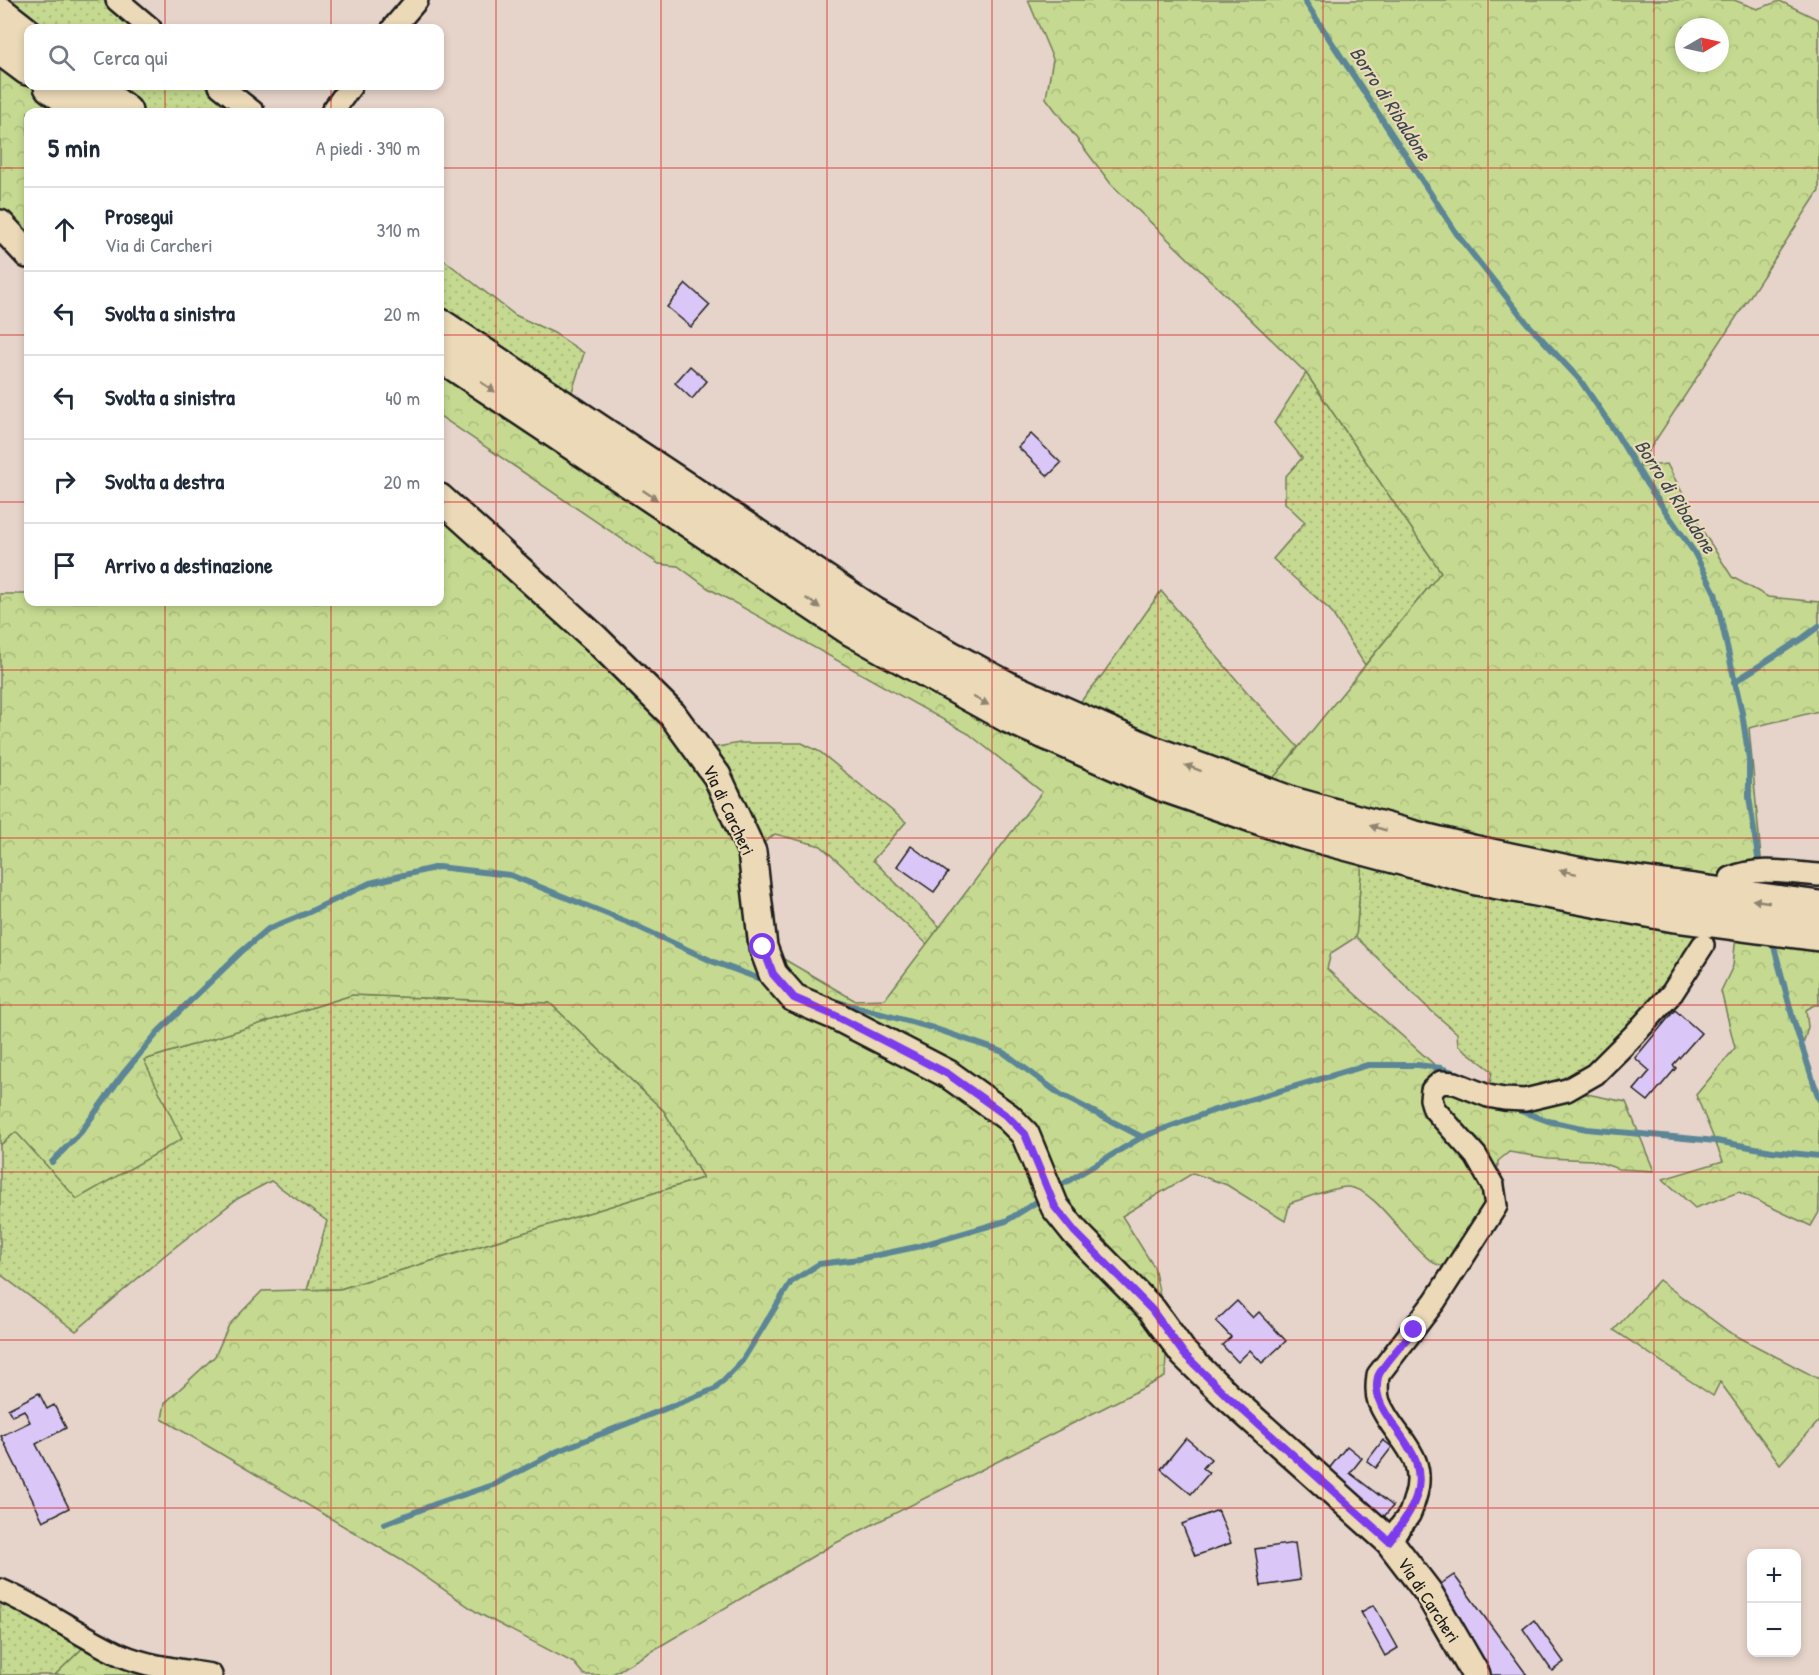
<!DOCTYPE html>
<html lang="it">
<head>
<meta charset="utf-8">
<style>
  :root { --surface:#fff; --page:#f2f2f3; --text:#1f2937; --muted:#747a83; --line:#e0e1e3 }
  body { margin:0; font-family:"Patrick Hand",sans-serif; background:var(--page); color:var(--text) }
  .controls { position:absolute; right:18px; bottom:18px; display:grid; overflow:hidden; border-radius:12px; box-shadow:0 3px 9px #0003 }
  .controls button { width:54px; height:54px; display:grid; place-items:center; padding:0; border:0; border-bottom:2px solid var(--line); background:var(--surface); color:var(--text); font:30px sans-serif }
  .compass { position:absolute; left:1675px; top:18px; width:54px; height:54px; border-radius:50%; background:var(--surface); box-shadow:0 3px 9px #0003; rotate:81deg }
  .stop { position:absolute; width:18px; height:18px; margin:-14px; border:4px solid #7c3aed; border-radius:50%; background:#fff }
  .stop.end { background:#7c3aed; border-color:#fff; box-shadow:0 2px 6px #0008 }
  .list { margin:0; padding:0; list-style:none }
  h2 { display:flex; justify-content:space-between; align-items:center; height:78px; margin:0; padding:0 24px; font-size:26px }
  h2 small { font-size:20px; font-weight:400; color:var(--muted) }
  .list li { display:grid; grid-template-columns:39px 1fr auto; gap:18px; align-items:center; box-sizing:border-box; height:84px; padding:0 24px; border-top:2px solid var(--line) }
  .list b { display:block; font-size:22px; white-space:nowrap }
  .list p { margin:0; font-size:20px; white-space:nowrap; color:var(--muted) }
  .list em { font-size:20px; font-style:normal; color:var(--muted) }
  .icon { flex:none; width:33px; height:33px; fill:none; stroke:currentColor; stroke-width:2; stroke-linecap:round; stroke-linejoin:round }
  .map { position:relative; flex:none; width:1819px; height:1675px; overflow:hidden }
  .search { position:absolute; background:var(--surface); box-shadow:0 3px 9px #0003; left:24px; top:24px; width:420px; height:66px; display:flex; align-items:center; gap:15px; box-sizing:border-box; padding:0 21px; border-radius:12px; color:var(--muted); font-size:22px }
  .panel { position:absolute; background:var(--surface); box-shadow:0 3px 9px #0003; left:24px; top:108px; width:420px; height:498px; border-radius:12px }
  .map>svg:first-child { display:block }
  .grass { fill:url(#grass-dots); stroke:#707b56; stroke-width:1.5 }
  .forest { fill:url(#forest-crowns); stroke:#707b56; stroke-width:1.5; fill-rule:evenodd }
  .lines { fill:none; stroke-linecap:round; stroke-linejoin:round }
  .stream { stroke:#5c8696; stroke-width:6 }
  .building { fill:#dbc7f7; stroke:#1c1c1c; stroke-width:1.5 }
  .minor-casing { stroke:#1c1c1c; stroke-width:26 }
  .tertiary-casing { stroke:#1c1c1c; stroke-width:32 }
  .trunk-casing { stroke:#1c1c1c; stroke-width:38 }
  .minor { stroke:#ebd9b7; stroke-width:21 }
  .tertiary { stroke:#ebd9b7; stroke-width:27 }
  .trunk { stroke:#ebd9b7; stroke-width:33 }
  .oneway { fill:#8e8471 }
  .route { stroke:#7c3aed; stroke-width:8 }
  .grid { fill:none; stroke:#d62828; stroke-width:1.5; stroke-opacity:0.55 }
  .labels { text-anchor:middle; dominant-baseline:central; stroke-width:4.5; stroke-linejoin:round; paint-order:stroke }
  .street-label { font-size:18px; fill:#1c1c1c; stroke:#ebd9b7 }
  .water-label { font-size:20px; font-style:italic; fill:#37484f; stroke:#ebd9b7 }
</style>
</head>
<body>
<div class="map">
<svg width="1819" height="1675" viewBox="0 0 1819 1675">
  <defs>
    <pattern id="grass-dots" width="8" height="8" patternUnits="userSpaceOnUse" patternTransform="scale(1.5)"><rect width="8" height="8" fill="#c5da90"/><path d="M2 2h.1M6 6h.1" fill="none" stroke="#a9ba7c" stroke-width="1.8" stroke-linecap="round"/></pattern>
    <pattern id="forest-crowns" width="20" height="18" patternUnits="userSpaceOnUse" patternTransform="scale(1.5)"><rect width="20" height="18" fill="#c5da90"/><path d="M2 6a3 3 0 1 1 6 0M12 15a3 3 0 1 1 6 0" fill="none" stroke="#a9ba7c"/></pattern>
  </defs>
  <rect width="100%" height="100%" fill="#e6d4ca"/>
  <filter id="ink" filterUnits="userSpaceOnUse"><feTurbulence type="fractalNoise" baseFrequency=".0167" numOctaves="2"/><feDisplacementMap in="SourceGraphic" scale="12" xChannelSelector="R" yChannelSelector="G"/><feConvolveMatrix kernelMatrix="1 2 1 2 8 2 1 2 1" color-interpolation-filters="sRGB"/></filter>
  <g filter="url(#ink)">
    <!-- grass -->
    <g class="grass">
      <path d="M0 0H117L150 28H28Z"/>
      <path d="M91 86H220L253 112H125Z"/>
      <path d="M440 257 515 315 554 333 584 353 566 411 440 326Z"/>
      <path d="M1306 373 1441 572 1365 665 1330 610 1273 559 1305 522 1285 503V477L1302 458 1274 423Z"/>
      <path d="M1161 591 1247 692 1298 747 1276 775 1257 791 1068 717 1103 674Z"/>
      <path d="M740 743H802L820 752 906 822 873 860 940 927 927 944 821 846 775 834 752 852 699 750Z"/>
      <path d="M1363 849 1714 921 1672 993 1567 1090 1488 1096 1492 1071 1458 1045 1457 1033 1428 1008 1356 937Z"/>
      <path d="M352 995 550 1003 664 1111 703 1178 340 1289 307 1290 327 1221 271 1181 237 1199 165 1255 76 1331 0 1274V1145L16 1132 144 1060Z"/>
      <path d="M0 1590 92 1639 55 1675H0Z"/>
    </g>
    <!-- forest -->
    <g class="forest">
      <path d="M1028 0H1734L1757 9 1780 1 1819 20V191L1638 467 1667 464 1702 530 1732 577 1768 597 1819 602V711L1749 728 1761 857 1759 901 1257 791 1276 775 1441 572 1306 373 1111 184 1046 98 1053 59ZM1684 27H1720V63H1684Z"/>
      <path d="M0 47 28 68V86H51L87 112H28V254L0 224Z"/>
      <path d="M440 354 645 492 1363 849 1356 937 1331 953 1327 969 1455 1083 1488 1096 1567 1090 1626 1102 1654 1171 1619 1169 1592 1160 1548 1158 1509 1152 1498 1161 1496 1206 1456 1269C1449 1268 1440 1267 1434 1263 1407 1246 1377 1189 1348 1187 1336 1186 1303 1199 1290 1203L1285 1221 1227 1185 1193 1173 1122 1216 1154 1267 1167 1330 1165 1377 832 1545 611 1675H584L574 1663 478 1613 401 1560 162 1419 165 1403 215 1356 229 1325 262 1291 340 1289 703 1178 664 1111 550 1003 352 995 144 1060 182 1139 77 1199 16 1132 0 1145V594H28V602H440V498L672 714 752 852 763 947 854 1000 885 999 1042 792 969 734 708 588 678 566 659 564 440 416Z"/>
      <path d="M1737 924 1819 934V1005H1814L1806 1010 1808 1027 1802 1048 1811 1076 1819 1089V1212L1811 1226 1739 1192 1695 1208 1663 1179 1723 1161 1696 1095 1735 1048 1721 991 1733 966Z"/>
      <path d="M1659 1280 1729 1332 1819 1379V1421L1780 1464 1720 1382 1713 1396 1614 1330Z"/>
      <path d="M92 1639 211 1675H55Z"/>
    </g>
    <g class="lines">
      <!-- stream -->
      <g class="stream">
        <path d="M1304 0 1459 237 1527 323 1580 380 1616 433 1646 483 1694 552 1715 593 1742 713 1749 759V797L1763 891"/>
        <path d="M1734 682 1803 638 1819 626"/>
        <path d="M1772 939 1793 1019 1819 1099"/>
        <path d="M830 1000 933 1028 1003 1052 1061 1095 1142 1137"/>
        <path d="M1507 1106 1548 1121 1587 1129 1716 1141 1772 1151 1819 1156"/>
        <path d="M52 1162 81 1132 123 1074 159 1031 241 952 268 929 307 913 370 883 438 867 510 875 632 924 714 962 763 980"/>
        <path d="M1063 1184 1142 1137 1212 1111 1368 1065H1418L1441 1068 1459 1074"/>
        <path d="M384 1524 438 1503 493 1485 558 1451 715 1389 742 1361 791 1282 819 1264 859 1259 916 1247 1006 1221 1035 1203"/>
      </g>
    </g>
    <!-- building -->
    <g class="building">
      <path d="M686 284 710 305 691 327 667 307Z"/>
      <path d="M690 366 707 381 692 399 675 383Z"/>
      <path d="M1031 434 1061 463 1048 476 1018 447Z"/>
      <path d="M911 846 948 873 934 892 897 866Z"/>
      <path d="M1675 1010 1701 1033 1673 1065 1676 1068 1648 1101 1634 1090 1650 1071 1635 1058Z"/>
      <path d="M1237 1301 1253 1318 1259 1312 1286 1341 1262 1363 1250 1350 1238 1362 1222 1345 1231 1337 1216 1321Z"/>
      <path d="M39 1393 47 1409 54 1405 66 1428 36 1444 69 1508 43 1521 1 1436 30 1422 24 1410 12 1416 8 1409Z"/>
      <path d="M1186 1438 1211 1459 1203 1468 1209 1473 1191 1494 1161 1469Z"/>
      <path d="M1383 1440 1392 1447 1376 1468 1367 1461Z"/>
      <path d="M1347 1446 1362 1458 1350 1473 1393 1506 1381 1520 1324 1475Z"/>
      <path d="M1218 1510 1231 1543 1195 1556 1182 1524Z"/>
      <path d="M1295 1543 1300 1580 1261 1586 1255 1549Z"/>
      <path d="M1454 1575 1527 1675H1487L1432 1590Z"/>
      <path d="M1374 1605 1398 1648 1385 1656 1361 1612Z"/>
      <path d="M1534 1620 1564 1662 1552 1671 1523 1629Z"/>
    </g>
    <g class="lines">
      <defs>
        <g id="minor">
          <path d="M117 0 150 28"/>
          <path d="M393 28 417 0"/>
          <path d="M220 86 253 112"/>
          <path d="M332 112 351 86"/>
          <path d="M1731 878C1758 866 1790 873 1819 875"/>
          <path d="M1389 1541C1395 1533 1403 1524 1409 1515 1412 1510 1413 1503 1415 1498 1429 1453 1393 1438 1379 1402 1376 1393 1377 1384 1378 1375L1435 1301 1496 1206 1493 1186 1476 1156 1434 1109 1431 1099 1432 1090 1441 1082 1455 1083 1488 1096 1504 1099 1525 1100 1567 1090 1595 1074 1632 1037 1672 993 1703 945"/>
          <path d="M0 1590C42 1608 80 1636 121 1655 149 1667 182 1670 211 1675"/>
        </g>
        <g id="tertiary">
          <path d="M0 224 28 254"/>
          <path d="M440 498 595 638 672 714 717 776 752 852 763 947 773 974 794 998 836 1016 948 1074 1008 1117 1025 1134 1055 1207 1075 1232 1152 1310 1184 1354 1227 1396 1389 1541 1428 1592 1476 1675"/>
        </g>
        <g id="trunk">
          <path d="M0 14 28 36"/>
          <path d="M0 47 28 68"/>
          <path d="M51 86 87 112"/>
          <path d="M91 86 125 112"/>
          <path d="M440 326 873 614 950 658 1008 689 1150 752 1292 804 1411 837 1472 852 1591 877 1819 908"/>
          <path d="M440 354 852 629 1009 716 1165 785 1296 830 1477 878 1675 915 1819 934"/>
        </g>
      </defs>
      <!-- minor casing -->
      <use href="#minor" class="minor-casing"/>
      <!-- tertiary casing -->
      <use href="#tertiary" class="tertiary-casing"/>
      <!-- trunk casing -->
      <use href="#trunk" class="trunk-casing"/>
      <!-- minor -->
      <use href="#minor" class="minor"/>
      <!-- tertiary -->
      <use href="#tertiary" class="tertiary"/>
      <!-- trunk -->
      <use href="#trunk" class="trunk"/>
    </g>
    <!-- one-way arrows -->
    <defs><path id="oneway-solid" d="M-6-.8H1V-3.2L6.5 0L1 3.2V.8H-6Z" transform="scale(1.5)"/></defs>
    <g class="oneway">
      <use href="#oneway-solid" transform="translate(488 387) rotate(34)"/>
      <use href="#oneway-solid" transform="translate(650 495) rotate(34)"/>
      <use href="#oneway-solid" transform="translate(813 603) rotate(34)"/>
      <use href="#oneway-solid" transform="translate(981 701) rotate(28)"/>
      <use href="#oneway-solid" transform="translate(1193 768) rotate(-160)"/>
      <use href="#oneway-solid" transform="translate(1378 828) rotate(-164)"/>
      <use href="#oneway-solid" transform="translate(1568 872) rotate(-168)"/>
      <use href="#oneway-solid" transform="translate(1761 901) rotate(-172)"/>
    </g>
  </g>
  <g class="lines" filter="url(#ink)">
    <!-- route -->
    <path class="route" d="M763 947 773 974 794 998 836 1016 948 1074 1008 1117 1025 1134 1055 1207 1075 1232 1152 1310 1184 1354 1227 1396 1389 1541C1412 1512 1432 1483 1408 1446 1401 1434 1392 1424 1385 1412 1378 1401 1375 1390 1378 1377 1380 1368 1406 1340 1414 1330"/>
  </g>
  <!-- grid -->
  <path class="grid" d="M165 0V28M331 0V28M496 0V1675M661 0V1675M827 0V1675M992 0V1675M1158 0V1675M1323 0V1675M1488 0V1675M1654 0V1675M165 86V112M331 86V112M0 168H28M440 168H1819M0 335H28M440 335H1819M0 502H28M440 502H1819M165 602V1675M331 602V1675M0 670H1819M0 838H1819M0 1005H1819M0 1172H1819M0 1340H1819M0 1508H1819"/>
  <g class="labels">
    <!-- street labels -->
    <g class="street-label">
      <text transform="translate(729 810) rotate(65)">Via di Carcheri</text>
      <text transform="translate(1429 1600) rotate(57)">Via di Carcheri</text>
    </g>
    <!-- water labels -->
    <g class="water-label">
      <text transform="translate(1391 103) rotate(57)">Borro di Ribaldone</text>
      <text transform="translate(1676 496) rotate(57)">Borro di Ribaldone</text>
    </g>
  </g>
</svg>
<div class="controls">
<button>+</button>
<button>−</button>
</div>
<svg class="compass" viewBox="-18 -18 36 36"><path d="M0-13l5 13h-10z" fill="#e53935"/><path d="M0 13l5-13h-10z" fill="#747a83"/></svg>
<div class="stop" style="left:763px;top:947px"></div>
<div class="stop end" style="left:1414px;top:1330px"></div>
<div class="search"><svg class="icon" aria-label="search" viewBox="0 0 24 24"><circle cx="10" cy="10" r="6"/><path d="M15 15l6 6"/></svg>Cerca qui</div>
<section class="panel">
<h2>5 min<small>A piedi · 390 m</small></h2>
<ul class="list">
<li><svg class="icon" aria-label="ahead" viewBox="0 0 24 24"><path d="M12 20V5M6 11l6-6 6 6"/></svg><div><b>Prosegui</b><p>Via di Carcheri</p></div><em>310 m</em></li>
<li><svg class="icon" aria-label="left" viewBox="0 0 24 24"><path d="M17 20v-9H6M10 6l-5 5 5 5"/></svg><div><b>Svolta a sinistra</b></div><em>20 m</em></li>
<li><svg class="icon" aria-label="left" viewBox="0 0 24 24"><path d="M17 20v-9H6M10 6l-5 5 5 5"/></svg><div><b>Svolta a sinistra</b></div><em>40 m</em></li>
<li><svg class="icon" aria-label="right" viewBox="0 0 24 24"><path d="M7 20v-9h11M14 6l5 5-5 5"/></svg><div><b>Svolta a destra</b></div><em>20 m</em></li>
<li><svg class="icon" aria-label="arrive" viewBox="0 0 24 24"><path d="M6 21V4h12l-3 4 3 4H6"/></svg><div><b>Arrivo a destinazione</b></div></li>
</ul>
</section>
</div>
</body>
</html>
